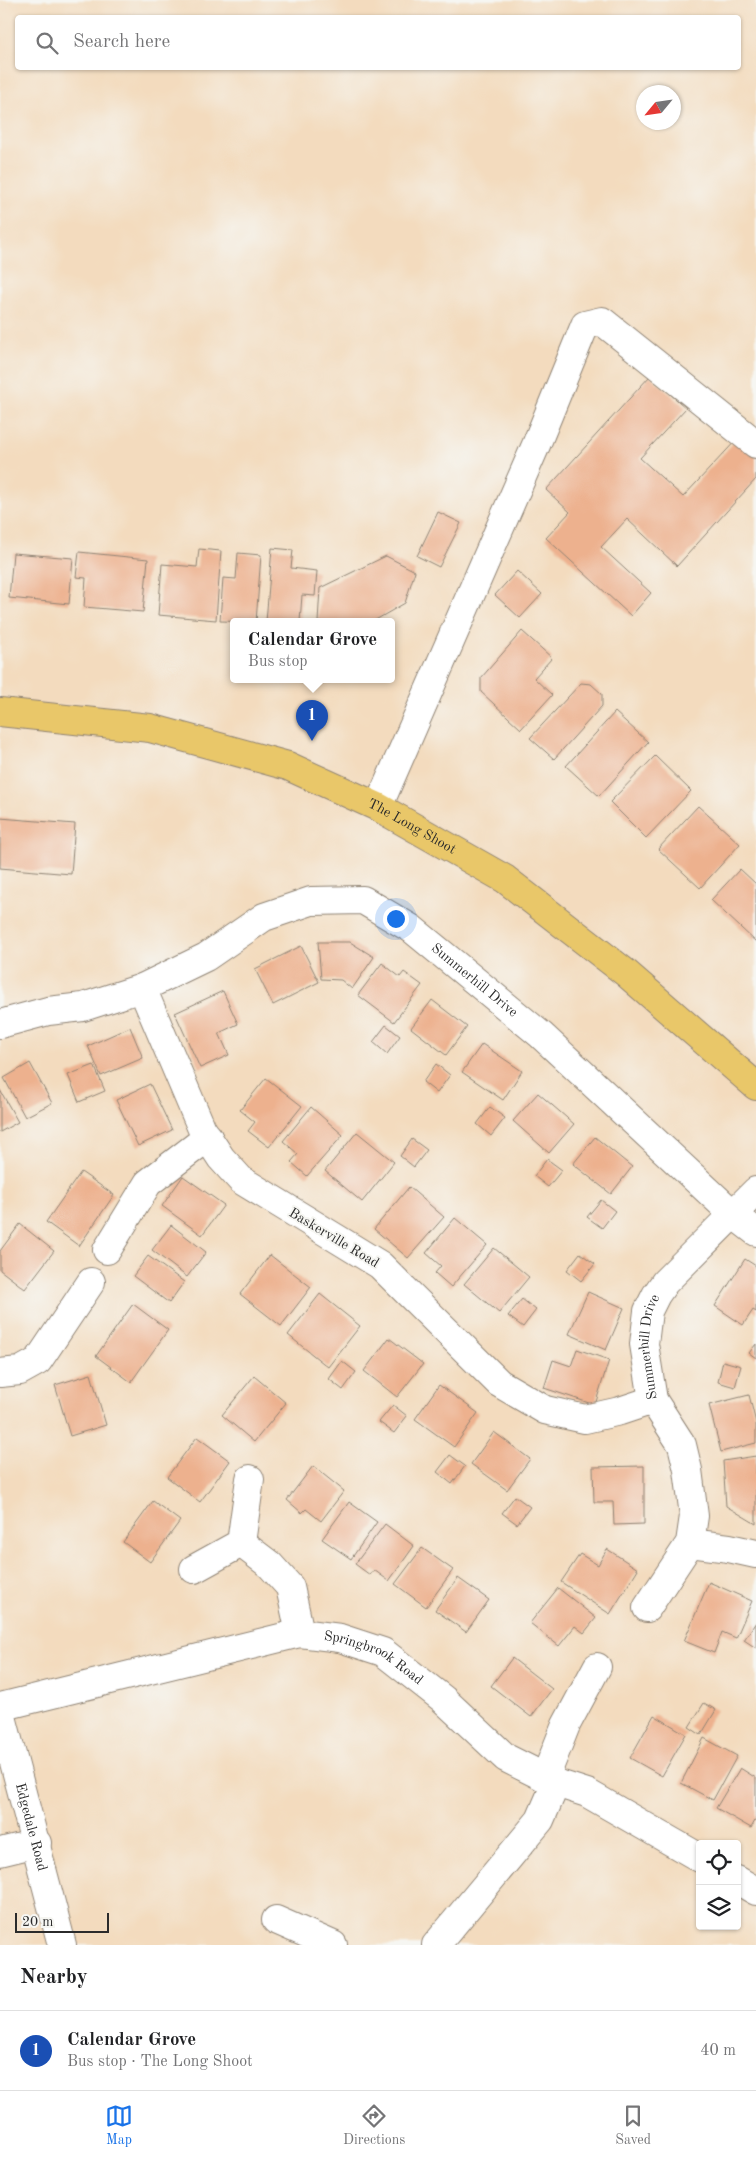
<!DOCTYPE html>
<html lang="en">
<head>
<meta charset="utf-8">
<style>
  :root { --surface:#fff; --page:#f6f6f6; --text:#202124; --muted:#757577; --line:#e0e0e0; --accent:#1a73e8 }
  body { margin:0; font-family:"Old Standard TT",serif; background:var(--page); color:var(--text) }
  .controls { position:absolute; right:15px; bottom:15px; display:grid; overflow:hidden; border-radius:5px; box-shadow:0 1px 4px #0004 }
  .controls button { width:45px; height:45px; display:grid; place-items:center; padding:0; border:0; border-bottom:1px solid var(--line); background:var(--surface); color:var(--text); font:25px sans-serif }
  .compass { position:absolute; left:636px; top:85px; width:45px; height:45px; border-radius:50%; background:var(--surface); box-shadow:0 1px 4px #0004; rotate:241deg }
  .scale { position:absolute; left:15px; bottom:12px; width:94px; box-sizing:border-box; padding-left:5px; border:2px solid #2b2b2b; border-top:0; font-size:14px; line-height:18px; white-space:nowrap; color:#2b2b2b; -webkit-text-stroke:4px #f6f6f2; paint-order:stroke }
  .you { position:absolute; left:395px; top:918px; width:18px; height:18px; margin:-12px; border:4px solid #fff; border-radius:50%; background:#1a73e8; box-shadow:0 0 0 8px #1a73e833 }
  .badge { display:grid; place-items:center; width:32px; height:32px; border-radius:50%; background:var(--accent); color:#fff; font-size:16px; font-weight:700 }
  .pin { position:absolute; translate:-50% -41px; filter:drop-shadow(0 1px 2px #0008) }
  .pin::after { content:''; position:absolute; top:26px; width:18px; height:15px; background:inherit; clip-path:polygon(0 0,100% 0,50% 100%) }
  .popup { position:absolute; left:230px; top:618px; width:165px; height:65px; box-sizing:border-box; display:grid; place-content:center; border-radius:5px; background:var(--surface); filter:drop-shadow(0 1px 4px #0005); font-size:16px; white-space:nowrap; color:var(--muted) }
  .popup b { font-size:19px; color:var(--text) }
  .popup::after { content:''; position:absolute; left:50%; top:100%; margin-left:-10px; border:10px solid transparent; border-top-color:var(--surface) }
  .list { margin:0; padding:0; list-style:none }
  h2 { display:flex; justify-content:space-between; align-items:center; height:65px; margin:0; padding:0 20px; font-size:21px }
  h2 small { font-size:16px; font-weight:400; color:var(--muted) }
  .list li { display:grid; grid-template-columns:32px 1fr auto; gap:15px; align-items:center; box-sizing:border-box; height:80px; padding:0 20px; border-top:1px solid var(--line) }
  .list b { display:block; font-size:19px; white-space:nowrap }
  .list p { margin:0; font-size:16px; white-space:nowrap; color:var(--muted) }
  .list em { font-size:16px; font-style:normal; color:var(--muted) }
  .icon { flex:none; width:28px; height:28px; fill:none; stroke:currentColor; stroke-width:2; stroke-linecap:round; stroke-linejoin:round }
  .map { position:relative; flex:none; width:756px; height:1945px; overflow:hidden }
  .search { position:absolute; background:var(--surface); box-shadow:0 1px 4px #0004; left:15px; right:15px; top:15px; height:55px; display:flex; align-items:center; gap:12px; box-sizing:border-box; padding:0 18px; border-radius:5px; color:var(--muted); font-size:19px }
  .sheet { height:145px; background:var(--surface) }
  nav { display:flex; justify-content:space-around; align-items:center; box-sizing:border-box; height:70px; border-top:1px solid var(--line); background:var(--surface); font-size:14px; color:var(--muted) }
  nav a { display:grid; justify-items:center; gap:2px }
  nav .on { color:var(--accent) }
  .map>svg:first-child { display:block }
  .building { fill:#edb18e }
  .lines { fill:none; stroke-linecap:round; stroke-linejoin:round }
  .minor-casing { stroke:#8f8374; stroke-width:30 }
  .major-casing { stroke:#8f8374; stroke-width:30 }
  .minor { stroke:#fff; stroke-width:28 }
  .major { stroke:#e9c769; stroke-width:28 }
  .labels { text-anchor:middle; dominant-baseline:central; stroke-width:4; stroke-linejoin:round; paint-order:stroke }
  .street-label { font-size:14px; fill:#2b2b2b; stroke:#f6f6f2 }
</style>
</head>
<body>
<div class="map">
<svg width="756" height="1945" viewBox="0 0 756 1945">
  <rect width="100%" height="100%" fill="#f6f6f2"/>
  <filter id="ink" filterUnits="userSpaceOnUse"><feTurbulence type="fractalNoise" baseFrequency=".02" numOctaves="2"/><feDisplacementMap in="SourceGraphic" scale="10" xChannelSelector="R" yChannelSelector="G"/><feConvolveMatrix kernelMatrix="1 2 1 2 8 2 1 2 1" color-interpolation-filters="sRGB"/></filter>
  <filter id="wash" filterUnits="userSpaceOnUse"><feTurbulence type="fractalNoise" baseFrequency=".0096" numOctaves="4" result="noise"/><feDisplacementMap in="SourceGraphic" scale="20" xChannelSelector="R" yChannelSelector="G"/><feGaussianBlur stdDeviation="1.12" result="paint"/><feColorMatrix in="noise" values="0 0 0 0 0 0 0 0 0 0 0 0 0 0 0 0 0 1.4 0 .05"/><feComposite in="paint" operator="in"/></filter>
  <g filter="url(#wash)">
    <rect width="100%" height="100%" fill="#f3dbbe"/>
    <g id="blocks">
      <!-- building -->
      <g class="building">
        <path d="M650 376 686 408 640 458 683 497 740 436 756 451V479L677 566 627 519 601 547 651 593 631 616 546 538 570 512 546 490Z"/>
        <path d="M438 512 461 523 439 567 417 556Z"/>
        <path d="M272 548 293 550 291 568 317 571 315 596 302 595 300 622H266Z"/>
        <path d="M199 549 221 551 216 620 158 615 162 564 197 567Z"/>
        <path d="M79 552 148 559 143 612 84 607 86 578 76 577Z"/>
        <path d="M13 553 73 558 69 604 9 598Z"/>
        <path d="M238 553 261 555 256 622 220 621 223 578 236 579Z"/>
        <path d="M386 556 415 571 405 603 372 622H318L320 588Z"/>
        <path d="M517 571 542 594 520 618 495 595Z"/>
        <path d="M522 631 552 658 534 678 552 695 521 729 481 692V678Z"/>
        <path d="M581 683 591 684 602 694V706L554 759 530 738Z"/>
        <path d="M615 712 648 742 599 796 566 766Z"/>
        <path d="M655 756 691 791 646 838 610 802Z"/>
        <path d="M698 806 740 844 700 888 658 849Z"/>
        <path d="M0 818 75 824 71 874 0 868Z"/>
        <path d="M740 869 756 884V942L711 900Z"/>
        <path d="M318 942H350L374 957 352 989 341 980 321 979Z"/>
        <path d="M301 946 319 982 273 1005 255 969Z"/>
        <path d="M382 963 400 977 404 972 422 985 394 1022 358 995Z"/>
        <path d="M223 991 238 1024 219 1033 229 1055 200 1068 175 1013Z"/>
        <path d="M432 1000 467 1027 446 1055 411 1028Z"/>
        <path d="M386 1025 400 1036 387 1054 373 1042Z"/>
        <path d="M130 1027 143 1058 101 1076 88 1046Z"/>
        <path d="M482 1044 522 1071 503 1100 462 1072Z"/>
        <path d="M30 1063 52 1103 25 1117 4 1078Z"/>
        <path d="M436 1064 450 1075 437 1093 423 1082Z"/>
        <path d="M94 1065 105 1091 79 1102 68 1075Z"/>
        <path d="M266 1078 302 1106 269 1147 248 1131 255 1122 240 1110Z"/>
        <path d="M150 1084 172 1130 138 1146 116 1100Z"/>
        <path d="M0 1090 18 1122 0 1132Z"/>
        <path d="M538 1093 574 1124 549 1153 513 1121Z"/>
        <path d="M311 1107 343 1135 307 1176 291 1162 298 1154 283 1141Z"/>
        <path d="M490 1107 505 1118 491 1136 477 1124Z"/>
        <path d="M357 1132 394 1162 362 1202 325 1171Z"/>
        <path d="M595 1137 632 1167 611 1194 573 1164Z"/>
        <path d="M412 1139 427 1150 414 1167 400 1156Z"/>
        <path d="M547 1159 562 1170 548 1187 534 1176Z"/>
        <path d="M81 1172 114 1195 79 1246 46 1222Z"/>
        <path d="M183 1176 224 1205 202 1235 162 1206Z"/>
        <path d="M409 1187 444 1217 408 1258 374 1229Z"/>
        <path d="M601 1200 615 1211 602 1228 587 1217Z"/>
        <path d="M455 1218 487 1245 451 1287 435 1273 441 1266 426 1253Z"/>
        <path d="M20 1224 54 1251 25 1289 0 1270V1251Z"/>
        <path d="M171 1225 206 1252 187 1277 152 1250Z"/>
        <path d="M494 1248 529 1277 499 1313 464 1284Z"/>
        <path d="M580 1253 595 1264 581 1281 567 1270Z"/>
        <path d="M270 1255 311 1287 281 1326 240 1294Z"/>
        <path d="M148 1256 184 1282 169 1303 133 1276Z"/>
        <path d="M745 1259 756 1266V1312L753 1310 743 1325 715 1306Z"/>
        <path d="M588 1292 624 1308 606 1350 569 1334Z"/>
        <path d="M320 1294 360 1326 328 1367 288 1335Z"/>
        <path d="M522 1299 536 1310 523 1327 508 1316Z"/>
        <path d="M133 1304 168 1330 131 1382 96 1356Z"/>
        <path d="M389 1338 423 1364 397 1397 364 1371Z"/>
        <path d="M756 1344V1358L749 1353Z"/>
        <path d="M577 1349 609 1360 595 1405 544 1388 553 1360 571 1366Z"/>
        <path d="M342 1361 356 1372 343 1390 329 1379Z"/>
        <path d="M723 1361 741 1366 735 1387 718 1382Z"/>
        <path d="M91 1374 106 1425 70 1436 55 1385Z"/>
        <path d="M254 1376 286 1403 254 1442 222 1415Z"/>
        <path d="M439 1385 478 1413 454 1447 415 1419Z"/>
        <path d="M749 1395 756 1423V1443L721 1452 709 1405Z"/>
        <path d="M393 1405 407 1416 394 1433 379 1422Z"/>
        <path d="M494 1432 530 1459 507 1490 471 1464Z"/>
        <path d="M197 1437 230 1461 200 1502 167 1477Z"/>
        <path d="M450 1455 465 1466 452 1484 437 1472Z"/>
        <path d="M756 1456V1524L726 1506 723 1461Z"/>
        <path d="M313 1466 344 1491 321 1521 306 1509 302 1513 287 1500Z"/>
        <path d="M644 1466V1524L614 1525 613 1502H594L593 1467Z"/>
        <path d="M515 1496 530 1507 517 1524 502 1513Z"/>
        <path d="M153 1501 180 1521 150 1562 123 1542Z"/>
        <path d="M349 1502 377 1522 351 1559 322 1539Z"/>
        <path d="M385 1524 414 1546 389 1581 374 1570 370 1575 355 1564Z"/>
        <path d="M422 1548 453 1570 426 1607 395 1584Z"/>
        <path d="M607 1549 638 1569 610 1614 561 1582 580 1554 598 1565Z"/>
        <path d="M458 1578 489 1600 466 1632 435 1610Z"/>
        <path d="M709 1582 752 1601 736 1638 722 1632 714 1653 684 1641Z"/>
        <path d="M558 1588 596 1618 584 1633 575 1626 559 1646 530 1623Z"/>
        <path d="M756 1622V1648L744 1640Z"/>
        <path d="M512 1658 552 1689 531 1717 491 1686Z"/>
        <path d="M704 1703 716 1710 701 1735 689 1727Z"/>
        <path d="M654 1715 686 1734 662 1776 630 1758Z"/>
        <path d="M704 1738 737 1756 713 1800 681 1783Z"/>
        <path d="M740 1768 756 1778V1819L751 1828 716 1808Z"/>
      </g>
    </g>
  </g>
  <g filter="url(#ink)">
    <use href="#blocks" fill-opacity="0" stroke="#8f8374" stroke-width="1"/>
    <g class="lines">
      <defs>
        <g id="minor">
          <path d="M378 807 536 445 585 325 602 321 756 444"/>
          <path d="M0 1024 48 1011 83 1007 142 988"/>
          <path d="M107 1250 148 1183 208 1137"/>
          <path d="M0 1373 20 1371 38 1361 91 1282"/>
          <path id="s1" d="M653 1400 620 1411 585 1419 545 1410 499 1383 380 1265 241 1180 221 1158 202 1129 142 988 206 957 264 917 311 901 363 900 412 929 541 1035 734 1215 756 1232"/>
          <path d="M241 1543 270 1565 290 1587 300 1633"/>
          <path d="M690 1543 729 1548 756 1554"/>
          <path d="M194 1569 241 1543 250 1479"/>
          <path id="s2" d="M647 1608 690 1543 694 1516 688 1470 682 1445 653 1400 644 1344 648 1311 656 1295 665 1282 756 1191"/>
          <path id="s3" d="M0 1707 300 1633 340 1638 383 1652 443 1699 506 1758 556 1783 587 1793 700 1858"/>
          <path id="s4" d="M0 1709 62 1945"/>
          <path d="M545 1778 566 1725 597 1667"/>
          <path d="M0 1852 37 1843"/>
          <path d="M737 1880 756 1891"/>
          <path d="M276 1920 333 1945"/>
          <path d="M436 1945 540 1820 556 1783"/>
        </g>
        <g id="major">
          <path id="s5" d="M0 712 150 728 288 766 378 807 505 879 626 973 756 1086"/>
        </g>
      </defs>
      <!-- minor casing -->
      <use href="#minor" class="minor-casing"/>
      <!-- major casing -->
      <use href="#major" class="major-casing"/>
      <!-- minor -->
      <use href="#minor" class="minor"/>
      <!-- major -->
      <use href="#major" class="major"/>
    </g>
  </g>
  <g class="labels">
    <!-- street labels -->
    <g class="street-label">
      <text stroke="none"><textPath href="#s5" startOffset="432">The Long Shoot</textPath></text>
      <text stroke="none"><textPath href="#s1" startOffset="1094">Summerhill Drive</textPath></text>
      <text transform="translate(334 1238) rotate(31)">Baskerville Road</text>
      <text stroke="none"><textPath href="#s2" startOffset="285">Summerhill Drive</textPath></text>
      <text stroke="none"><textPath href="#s3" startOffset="388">Springbrook Road</textPath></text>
      <text stroke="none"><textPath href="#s4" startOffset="122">Edgedale Road</textPath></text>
    </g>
  </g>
</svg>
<div class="controls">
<button><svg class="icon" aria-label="locate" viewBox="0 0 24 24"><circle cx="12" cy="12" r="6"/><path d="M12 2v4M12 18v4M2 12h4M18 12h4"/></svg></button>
<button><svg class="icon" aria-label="layers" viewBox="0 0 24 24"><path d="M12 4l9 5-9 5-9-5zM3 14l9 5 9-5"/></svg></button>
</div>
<svg class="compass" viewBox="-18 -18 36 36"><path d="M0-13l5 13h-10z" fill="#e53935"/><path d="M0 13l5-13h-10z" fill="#757577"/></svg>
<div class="scale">20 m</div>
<div class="you"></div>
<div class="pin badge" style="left:312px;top:741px;background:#1a4fb4">1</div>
<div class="popup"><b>Calendar Grove</b>Bus stop</div>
<div class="search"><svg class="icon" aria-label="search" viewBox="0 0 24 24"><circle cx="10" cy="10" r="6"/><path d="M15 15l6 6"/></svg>Search here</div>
</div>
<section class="sheet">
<h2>Nearby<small></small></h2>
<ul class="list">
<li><span class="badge" style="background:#1a4fb4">1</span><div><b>Calendar Grove</b><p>Bus stop · The Long Shoot</p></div><em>40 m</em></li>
</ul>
</section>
<nav>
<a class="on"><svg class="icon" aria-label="map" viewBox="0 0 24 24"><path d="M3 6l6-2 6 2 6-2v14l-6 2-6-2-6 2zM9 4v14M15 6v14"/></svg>Map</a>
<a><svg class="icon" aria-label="directions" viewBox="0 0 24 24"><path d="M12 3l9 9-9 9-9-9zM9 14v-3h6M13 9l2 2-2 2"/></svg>Directions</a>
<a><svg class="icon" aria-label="saved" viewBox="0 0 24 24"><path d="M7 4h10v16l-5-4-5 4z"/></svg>Saved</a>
</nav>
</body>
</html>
